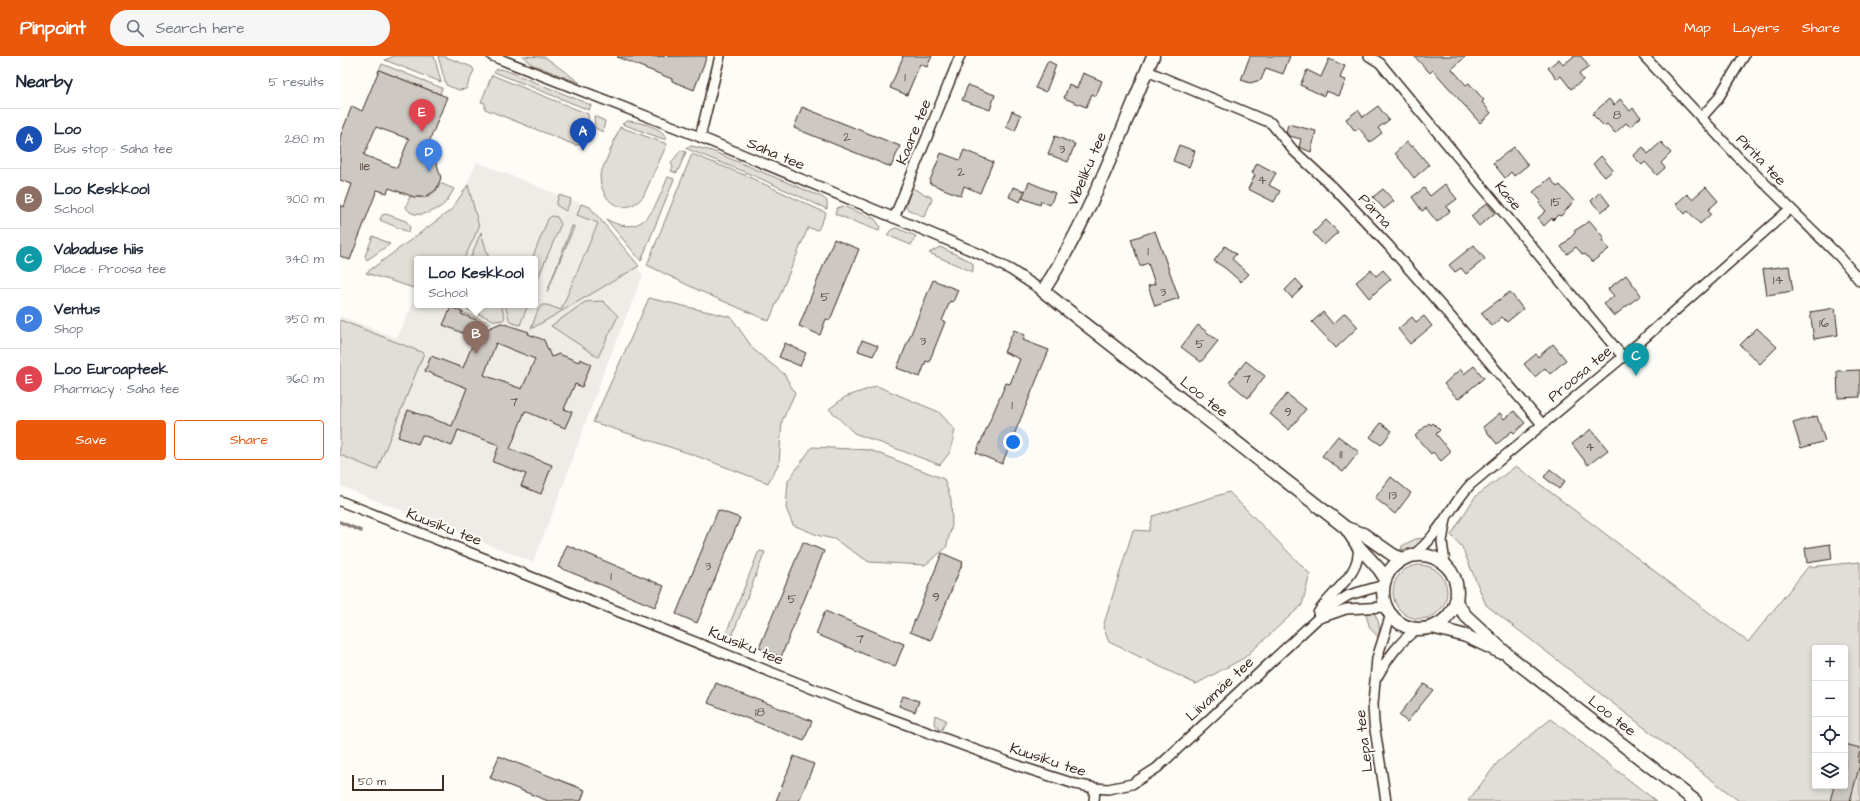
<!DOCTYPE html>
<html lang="en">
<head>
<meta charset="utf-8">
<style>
  :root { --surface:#fff; --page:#f6f6f7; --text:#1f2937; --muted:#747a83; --line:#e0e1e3; --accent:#ea580c }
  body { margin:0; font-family:"Architects Daughter",sans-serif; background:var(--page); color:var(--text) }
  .controls { position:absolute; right:12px; bottom:12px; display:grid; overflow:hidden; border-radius:4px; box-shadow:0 2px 6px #0003 }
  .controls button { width:36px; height:36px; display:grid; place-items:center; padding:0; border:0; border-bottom:1px solid var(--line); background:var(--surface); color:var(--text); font:20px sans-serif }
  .scale { position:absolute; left:12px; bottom:10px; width:92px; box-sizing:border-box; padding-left:4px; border:2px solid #3b2a1e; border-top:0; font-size:11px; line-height:14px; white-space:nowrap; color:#3b2a1e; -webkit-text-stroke:3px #fdfcf7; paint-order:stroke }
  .you { position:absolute; left:673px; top:386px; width:14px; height:14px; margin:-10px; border:3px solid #fff; border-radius:50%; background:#1a73e8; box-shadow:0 0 0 6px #1a73e833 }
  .badge { display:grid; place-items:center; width:26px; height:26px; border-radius:50%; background:var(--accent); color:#fff; font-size:13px; font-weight:700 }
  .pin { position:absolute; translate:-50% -33px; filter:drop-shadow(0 1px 2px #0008) }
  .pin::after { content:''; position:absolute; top:21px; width:14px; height:12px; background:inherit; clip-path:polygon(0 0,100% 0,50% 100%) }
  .popup { position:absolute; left:74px; top:200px; width:124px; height:52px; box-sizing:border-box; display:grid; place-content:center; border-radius:4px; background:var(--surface); filter:drop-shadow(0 1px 3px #0005); font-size:13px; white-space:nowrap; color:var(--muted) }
  .popup b { font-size:15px; color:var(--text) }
  .popup::after { content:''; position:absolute; left:50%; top:100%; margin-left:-8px; border:8px solid transparent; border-top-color:var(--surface) }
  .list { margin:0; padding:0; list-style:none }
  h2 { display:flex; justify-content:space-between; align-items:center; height:52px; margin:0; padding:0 16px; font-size:17px }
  h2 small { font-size:13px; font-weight:400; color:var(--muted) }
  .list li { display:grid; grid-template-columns:26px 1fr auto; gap:12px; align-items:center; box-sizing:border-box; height:60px; padding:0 16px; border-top:1px solid var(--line) }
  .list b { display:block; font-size:15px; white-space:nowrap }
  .list p { margin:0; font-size:13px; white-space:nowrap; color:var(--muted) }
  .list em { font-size:13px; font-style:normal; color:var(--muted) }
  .actions { display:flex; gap:8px; padding:12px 16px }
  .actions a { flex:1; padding:9px 0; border:1px solid var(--accent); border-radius:4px; text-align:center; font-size:14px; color:var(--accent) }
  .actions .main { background:var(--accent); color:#fff }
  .icon { flex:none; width:22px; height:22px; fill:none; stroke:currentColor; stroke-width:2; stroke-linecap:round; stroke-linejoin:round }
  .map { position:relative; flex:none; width:1520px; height:745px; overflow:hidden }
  header { display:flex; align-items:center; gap:24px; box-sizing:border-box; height:56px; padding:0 20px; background:var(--accent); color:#fff }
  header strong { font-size:19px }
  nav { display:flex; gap:22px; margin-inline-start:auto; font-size:14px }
  .search { width:280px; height:36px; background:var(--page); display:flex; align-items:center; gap:10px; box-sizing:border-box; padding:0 14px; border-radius:22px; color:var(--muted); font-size:15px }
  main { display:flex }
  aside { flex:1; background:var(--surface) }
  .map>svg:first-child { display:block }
  .built { fill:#efece7 }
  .green { fill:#e1ded7; stroke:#8e847a; fill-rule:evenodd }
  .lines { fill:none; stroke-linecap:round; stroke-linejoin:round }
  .stream { stroke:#887d74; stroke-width:3.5 }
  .building { fill:#cdc8c2; stroke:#3b2a1e; fill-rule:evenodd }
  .minor-casing { stroke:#3b2a1e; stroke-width:12 }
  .tertiary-casing { stroke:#3b2a1e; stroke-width:15 }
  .minor { stroke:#fdfcf7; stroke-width:9 }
  .tertiary { stroke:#fdfcf7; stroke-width:12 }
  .labels { text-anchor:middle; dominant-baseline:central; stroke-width:4; stroke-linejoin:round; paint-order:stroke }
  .number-label { font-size:13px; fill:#605247 }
  .street-label { font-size:15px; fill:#3b2a1e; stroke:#fdfcf7 }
</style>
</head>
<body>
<header>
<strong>Pinpoint</strong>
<div class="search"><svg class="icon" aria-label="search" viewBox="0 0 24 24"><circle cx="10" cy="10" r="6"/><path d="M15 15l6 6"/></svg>Search here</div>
<nav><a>Map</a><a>Layers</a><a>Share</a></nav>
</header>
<main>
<aside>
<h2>Nearby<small>5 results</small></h2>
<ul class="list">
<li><span class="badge" style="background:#1a4fb4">A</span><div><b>Loo</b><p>Bus stop · Saha tee</p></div><em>280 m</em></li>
<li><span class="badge" style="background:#8d6e63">B</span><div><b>Loo Keskkool</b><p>School</p></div><em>300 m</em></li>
<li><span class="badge" style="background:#0f9aa8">C</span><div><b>Vabaduse hiis</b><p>Place · Proosa tee</p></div><em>340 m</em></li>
<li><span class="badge" style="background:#3f7fe0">D</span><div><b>Ventus</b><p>Shop</p></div><em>350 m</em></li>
<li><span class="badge" style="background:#e0444e">E</span><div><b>Loo Euroapteek</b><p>Pharmacy · Saha tee</p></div><em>360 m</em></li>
</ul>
<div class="actions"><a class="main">Save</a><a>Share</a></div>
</aside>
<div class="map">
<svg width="1520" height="745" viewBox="0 0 1520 745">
  <rect width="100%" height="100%" fill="#fdfcf7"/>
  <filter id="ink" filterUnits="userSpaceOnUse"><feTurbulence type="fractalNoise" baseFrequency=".025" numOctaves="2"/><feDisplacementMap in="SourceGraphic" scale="8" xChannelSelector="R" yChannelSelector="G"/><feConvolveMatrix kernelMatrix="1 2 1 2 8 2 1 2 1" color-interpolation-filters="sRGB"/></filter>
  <g filter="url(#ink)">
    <!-- built -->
    <path class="built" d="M137 106 247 150 303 219 265 313 219 441 193 506 0 430V260L57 282 77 238V249H195V203H93Z"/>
    <!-- green -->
    <g class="green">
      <path d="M54 0H94L101 26 45 4Z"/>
      <path d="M98 0H103L132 11 134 14 126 33 119 34 106 29Z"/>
      <path d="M182 0 205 1 240 27 191 8Z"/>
      <path d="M42 8 102 32 100 38 39 14Z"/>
      <path d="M157 13 165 14 251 49 249 54 154 16Z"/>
      <path d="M152 19 248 58 249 70 242 88 235 89 145 53V47L141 46Z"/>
      <path d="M254 60 265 65 263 76 255 72Z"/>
      <path d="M287 65C297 65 327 72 326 84L282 68Z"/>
      <path d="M280 71 327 88 303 141C283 163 260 145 260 119Z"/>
      <path d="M352 90 372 95 482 141 487 145V153L419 122 345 92Z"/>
      <path d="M341 94 346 96 337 117 331 115 333 111 331 107Z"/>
      <path d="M352 98 407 120 486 157 478 174 468 172 429 265 360 235 307 209Z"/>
      <path d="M328 121 334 123 301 205 266 163C306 185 316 149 328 121Z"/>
      <path d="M100 127 114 133C111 138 108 144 103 149 95 156 72 165 66 151L70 140C83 144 96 140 100 127Z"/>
      <path d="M128 129 139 171 124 203H77V233L26 217 111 154Z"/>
      <path d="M572 132 591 141 592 144 584 161 567 153 566 149Z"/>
      <path d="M219 139 231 143 226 155 216 149Z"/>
      <path d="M241 148 250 151 299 210 191 273 198 254 202 249H207L221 254 258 167 237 159Z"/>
      <path d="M503 150 535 163 540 170 539 175 495 158 497 152Z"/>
      <path d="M46 158 66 165 70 170 69 175 68 176 40 164 42 159Z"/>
      <path d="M212 160 217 161 221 168 195 229V203H192L208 163Z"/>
      <path d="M232 170H234V171L207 236Z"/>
      <path d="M556 172 576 180 571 189 547 179 551 174Z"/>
      <path d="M141 176 149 203H130Z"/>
      <path d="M33 180 50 188 27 204 25 200Z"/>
      <path d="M600 191 630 205 633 208V216L589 197Z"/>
      <path d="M309 242 391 261 414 294 444 318 455 337 442 365 439 407 428 427 351 398 253 366Z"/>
      <path d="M263 245 278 260 258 301 211 270 245 246Z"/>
      <path d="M116 249H161L165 262 163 264 156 265Z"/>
      <path d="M165 249H188L180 269 170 266Z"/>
      <path d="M122 256 151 267 143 271 121 258Z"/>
      <path d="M0 264 84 297 37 414 0 399Z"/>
      <path d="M537 330 599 356 615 374 610 396 600 409 514 377 489 353 505 341Z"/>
      <path d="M472 391 530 394 604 423 611 443 612 469 606 492 585 509 529 506 494 483 480 480 453 469 446 452 448 425Z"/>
      <path d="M1176 410 1408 586 1468 511 1520 506V745H1399L1146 549 1122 491 1111 479 1135 441ZM1475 592H1505V730H1475Z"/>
      <path d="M889 436 970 518 962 549 904 602 856 628 769 586 763 571 793 474 809 475 813 460Z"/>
      <path d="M1085 482 1075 491 1061 494 1062 490 1075 483Z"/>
      <path d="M420 495 425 496 390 585 385 580 418 497Z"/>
      <circle cx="1080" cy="536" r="27"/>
      <path d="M1025 556 1034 557C1039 565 1041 572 1038 581L1030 572Z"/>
      <path d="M595 659 606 664 601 676 594 667Z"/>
      <path d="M1211 663 1316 745H1128L1158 706Z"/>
    </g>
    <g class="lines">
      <!-- stream -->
      <path class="stream" d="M0 466 21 475"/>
    </g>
    <!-- building -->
    <g class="building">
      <path d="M367 0 354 34 332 25V23L277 1Z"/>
      <path d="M562 0H592L587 11 580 8 567 39 550 32 563 1Z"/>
      <path d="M910 0H950L943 18 926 12 921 24 910 27 901 24Z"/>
      <path d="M1074 0H1126L1112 13 1126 29 1129 27 1144 44 1142 46 1151 57 1140 67 1093 14 1090 17Z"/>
      <path d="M1234 0H1241L1249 11 1239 18 1243 24 1231 33 1221 20 1217 23 1208 12 1219 3 1223 9Z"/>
      <path d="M989 3 1005 10 1000 22 1006 24 999 40 986 35 984 40 960 29 967 14 981 21Z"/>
      <path d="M708 5 716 9 706 36 695 32Z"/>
      <path d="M39 14 107 41 84 99 97 108 101 122 96 134 85 141H74L49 132 47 137 37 134 10 204 0 200V149L4 151 12 128 0 124V81L12 50 22 55ZM36 71 69 83 57 112 24 99Z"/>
      <path d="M743 17 762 25 756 40 752 38 746 51 724 42 729 28 737 32Z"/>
      <path d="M628 29 655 39 650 54 622 44Z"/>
      <path d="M1269 43 1274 49 1280 43 1290 55 1293 52 1301 61 1290 71 1286 67 1275 77 1267 68 1264 70 1252 58Z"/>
      <path d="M1038 50 1049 64 1038 72 1042 77 1030 86 1019 72 1015 75 1006 63 1018 54 1023 61Z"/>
      <path d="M462 51 560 90 551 111 454 72Z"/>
      <path d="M672 55 681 59 675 75 666 71Z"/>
      <path d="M948 68 976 75 971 96 959 91 961 83 949 80 946 76Z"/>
      <path d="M715 80 735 88 728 106 708 98Z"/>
      <path d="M1067 86 1071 91 1073 90 1089 109 1074 122 1055 97Z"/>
      <path d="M1321 86 1331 97 1321 107 1325 112 1317 119 1305 106 1302 109 1293 100 1303 91 1308 98Z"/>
      <path d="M839 89 855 95 849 111 833 105Z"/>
      <path d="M1174 91 1188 109 1174 120 1171 116 1165 122 1153 107Z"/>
      <path d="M624 94 653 106 640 137 624 130 621 140 589 127 601 97 620 104Z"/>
      <path d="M1261 100 1273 114 1265 121 1253 108Z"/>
      <path d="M917 107 936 117 929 129 940 135 934 146 908 133 915 119 912 117Z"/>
      <path d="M1210 122 1217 131 1220 129 1234 145 1221 160 1218 159 1213 164 1212 162 1204 170 1198 162 1206 155 1199 147 1201 145 1193 136Z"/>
      <path d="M689 126 715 137 710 149 701 145 700 149 682 142Z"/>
      <path d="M1105 128 1117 143 1106 151 1110 155 1097 166 1086 152 1082 155 1072 141 1084 132 1090 140Z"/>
      <path d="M673 131 685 135 680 146 669 141Z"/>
      <path d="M1366 131 1378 145 1368 154 1371 158 1360 168 1348 155 1345 158 1336 148 1347 138 1352 143Z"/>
      <path d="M1043 133 1054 145 1044 153 1033 141Z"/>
      <path d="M1260 136 1270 149 1261 156 1251 145Z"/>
      <path d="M1147 147 1155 157 1139 170 1131 160Z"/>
      <path d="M986 164 998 176 984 189 973 177Z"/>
      <path d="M1250 165 1264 182 1262 184 1269 193 1252 206 1245 198 1243 199 1236 191 1227 198 1221 191 1235 177 1234 175Z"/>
      <path d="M815 175 839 242 815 250 808 230 815 228 808 207 800 210 791 183Z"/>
      <path d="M494 183 519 193 490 264 486 263 480 279 459 270Z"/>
      <path d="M1134 189 1145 203 1126 218 1121 212 1115 216 1109 209Z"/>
      <path d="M885 190 896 198 892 203 909 218 901 226 885 212 874 205Z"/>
      <path d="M1449 210 1453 235 1427 239 1423 213Z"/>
      <path d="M1031 214 1036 220 1043 214 1051 223 1029 242 1016 226Z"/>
      <path d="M1286 219 1301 239 1274 260 1264 248 1274 240 1268 233Z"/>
      <path d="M956 223 963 231 952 242 945 234Z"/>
      <path d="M593 224 618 234 613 246 610 245 602 265 605 266 589 306 586 305 580 321 557 312Z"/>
      <path d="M1170 236 1183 253 1167 266 1162 261 1152 270 1141 257Z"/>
      <path d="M111 251 122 256 121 258 142 266 145 274 161 267 189 276 188 278 204 284 211 301 219 298 239 306 240 303 251 308 242 331 235 328 224 353 232 356 225 372 185 355 170 393 212 409 201 438 181 430 186 418 153 406 159 389 118 374 112 390 82 379 78 388 58 381 68 354 112 370 127 332 85 315 91 300 123 312 135 282 103 269ZM156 287 195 303 182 333 144 319Z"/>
      <path d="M1495 252 1498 279 1474 283 1470 256Z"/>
      <path d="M983 256 993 268 1005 257 1018 271 996 292 972 266Z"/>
      <path d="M1084 260 1092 270 1070 288 1058 273 1072 261 1076 266Z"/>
      <path d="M858 269 878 285 861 306 841 291Z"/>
      <path d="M1417 272 1437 291 1420 308 1400 289Z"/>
      <path d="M674 274 685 279 683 284 709 294 662 408 636 397 666 327 670 328 680 303 664 296Z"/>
      <path d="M522 284 538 290 533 300 518 295Z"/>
      <path d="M445 287 466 297 460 310 439 301Z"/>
      <path d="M1213 288 1226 304 1210 318 1205 312 1195 321 1184 308 1196 298 1198 301Z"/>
      <path d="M906 305 925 320 908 342 889 326Z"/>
      <path d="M1134 310 1144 322 1118 343 1104 328 1120 313 1124 318Z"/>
      <path d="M1520 314V341L1498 342 1497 315Z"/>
      <path d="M947 338 966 353 949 374 930 358Z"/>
      <path d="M1174 355 1185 367 1174 377 1172 375 1157 388 1143 371 1160 357 1164 363Z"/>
      <path d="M1477 360 1485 385 1461 392 1453 367Z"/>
      <path d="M1041 367 1052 375 1041 389 1030 381Z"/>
      <path d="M1089 367 1091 369 1093 367 1100 374 1096 378 1111 396 1101 405 1093 396 1091 398 1075 380Z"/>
      <path d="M1251 373 1268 394 1248 409 1232 388Z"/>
      <path d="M998 380 1019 396 1003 416 982 400Z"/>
      <path d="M1210 413 1225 425 1219 433 1204 421Z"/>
      <path d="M1051 421 1071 437 1055 458 1035 442Z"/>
      <path d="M378 454 400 462 357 567 336 558Z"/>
      <path d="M463 486 484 495 441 601 419 592Z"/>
      <path d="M1490 488 1492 503 1467 507 1465 492Z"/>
      <path d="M227 489 324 530 315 551 218 511Z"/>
      <path d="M602 497 623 506 591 584 570 576Z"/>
      <path d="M485 555 564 588 555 611 476 578Z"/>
      <path d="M376 627 472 665 464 685 368 647Z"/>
      <path d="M1084 628 1093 634 1067 666 1059 659Z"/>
      <path d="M563 640 579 645 575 656 559 650Z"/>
      <path d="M1505 688 1520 692 1518 706 1520 708 1510 745H1490L1494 730H1505Z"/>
      <path d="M159 700 245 734 241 745H208L150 722Z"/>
      <path d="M454 700 474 708 459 745H436Z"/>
    </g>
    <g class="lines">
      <defs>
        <g id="minor">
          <path d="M152 0 360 81 581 173 642 199 671 214 703 235"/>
          <path d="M1029 0 1040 7 1283 301"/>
          <path d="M1304 0 1398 101 1500 201 1520 225"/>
          <path d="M807 15 931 67 953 94 994 132 1048 189 1110 260 1202 368"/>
          <path d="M1361 62 1377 44 1404 0"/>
          <path d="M360 81 380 0"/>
          <path d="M554 162 620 0"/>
          <path d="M0 445 516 650 682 711 735 728 755 732 768 733 792 728 817 712 991 550 1009 539 1044 529"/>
          <path d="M1073 499C1097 482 1110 451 1130 429L1283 301 1450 153"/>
          <path d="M1105 508 1102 485 1106 463"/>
          <path d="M978 557C991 535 1022 519 1018 490"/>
          <path d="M980 562 1006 553 1046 551"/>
          <path d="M1037 621C1048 602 1059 586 1077 573"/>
          <path d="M754 745 755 732"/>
          <path d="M1046 745 1034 667 1033 648 1037 602 1051 558"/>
        </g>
        <g id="tertiary">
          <path d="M813 0C780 78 749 164 703 235L1006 472 1023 478 1053 499 1063 503"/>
          <path d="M1006 472 1018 490 1039 513 1045 522"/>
          <circle cx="1080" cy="536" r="37"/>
          <path d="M1116 546 1126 560 1170 601 1355 745"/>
          <path d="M1092 571 1126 580 1160 596"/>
        </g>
      </defs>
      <!-- minor casing -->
      <use href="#minor" class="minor-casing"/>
      <!-- tertiary casing -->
      <use href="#tertiary" class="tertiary-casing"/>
      <!-- minor -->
      <use href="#minor" class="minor"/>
      <!-- tertiary -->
      <use href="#tertiary" class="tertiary"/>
    </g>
  </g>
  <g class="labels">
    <!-- number labels -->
    <g class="number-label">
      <text x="565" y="21">1</text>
      <text x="1277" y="59">8</text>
      <text x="507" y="81">2</text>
      <text x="722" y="93">3</text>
      <text x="25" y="110">11e</text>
      <text x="621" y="116">2</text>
      <text x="922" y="124">4</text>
      <text x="1216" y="146">15</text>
      <text x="808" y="195">1</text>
      <text x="1438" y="224">14</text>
      <text x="823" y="236">3</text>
      <text x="485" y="241">5</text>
      <text x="1484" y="267">16</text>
      <text x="583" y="285">3</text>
      <text x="860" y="288">5</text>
      <text x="907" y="323">7</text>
      <text x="174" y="346">7</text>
      <text x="672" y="349">1</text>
      <text x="948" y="356">9</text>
      <text x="1250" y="391">4</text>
      <text x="1001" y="398">11</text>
      <text x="1053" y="439">13</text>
      <text x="368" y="510">3</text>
      <text x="271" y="520">1</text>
      <text x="596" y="541">9</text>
      <text x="452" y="543">5</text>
      <text x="520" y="583">7</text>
      <text x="420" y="656">18</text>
    </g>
    <!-- street labels -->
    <g class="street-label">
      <text transform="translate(574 76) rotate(-68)">Kaare tee</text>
      <text transform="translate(436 98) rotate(23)">Saha tee</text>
      <text transform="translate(1421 104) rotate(46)">Pirita tee</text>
      <text transform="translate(747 113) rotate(-67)">Vibeliku tee</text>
      <text transform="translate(1168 140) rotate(50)">Kase</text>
      <text transform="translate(1035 155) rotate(47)">Pärna</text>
      <text transform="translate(1240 318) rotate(-40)">Proosa tee</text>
      <text transform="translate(864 341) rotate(38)">Loo tee</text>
      <text transform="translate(104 471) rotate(21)">Kuusiku tee</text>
      <text transform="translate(406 590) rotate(22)">Kuusiku tee</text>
      <text transform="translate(880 633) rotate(-43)">Liivamäe tee</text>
      <text transform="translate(1272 660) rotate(38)">Loo tee</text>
      <text transform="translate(1024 685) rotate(-97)">Lepa tee</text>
      <text transform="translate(708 704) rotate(18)">Kuusiku tee</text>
    </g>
  </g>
</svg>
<div class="controls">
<button>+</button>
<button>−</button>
<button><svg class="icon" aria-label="locate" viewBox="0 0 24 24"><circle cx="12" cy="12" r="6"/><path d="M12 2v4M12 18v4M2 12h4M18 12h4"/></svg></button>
<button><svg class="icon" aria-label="layers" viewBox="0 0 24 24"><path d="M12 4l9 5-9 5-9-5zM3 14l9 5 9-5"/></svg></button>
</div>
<div class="scale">50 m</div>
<div class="you"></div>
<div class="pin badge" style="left:243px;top:95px;background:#1a4fb4">A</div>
<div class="pin badge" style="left:136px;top:298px;background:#8d6e63">B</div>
<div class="popup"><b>Loo Keskkool</b>School</div>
<div class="pin badge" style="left:1296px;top:320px;background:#0f9aa8">C</div>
<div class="pin badge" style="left:89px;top:116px;background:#3f7fe0">D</div>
<div class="pin badge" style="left:82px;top:76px;background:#e0444e">E</div>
</div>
</main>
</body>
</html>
